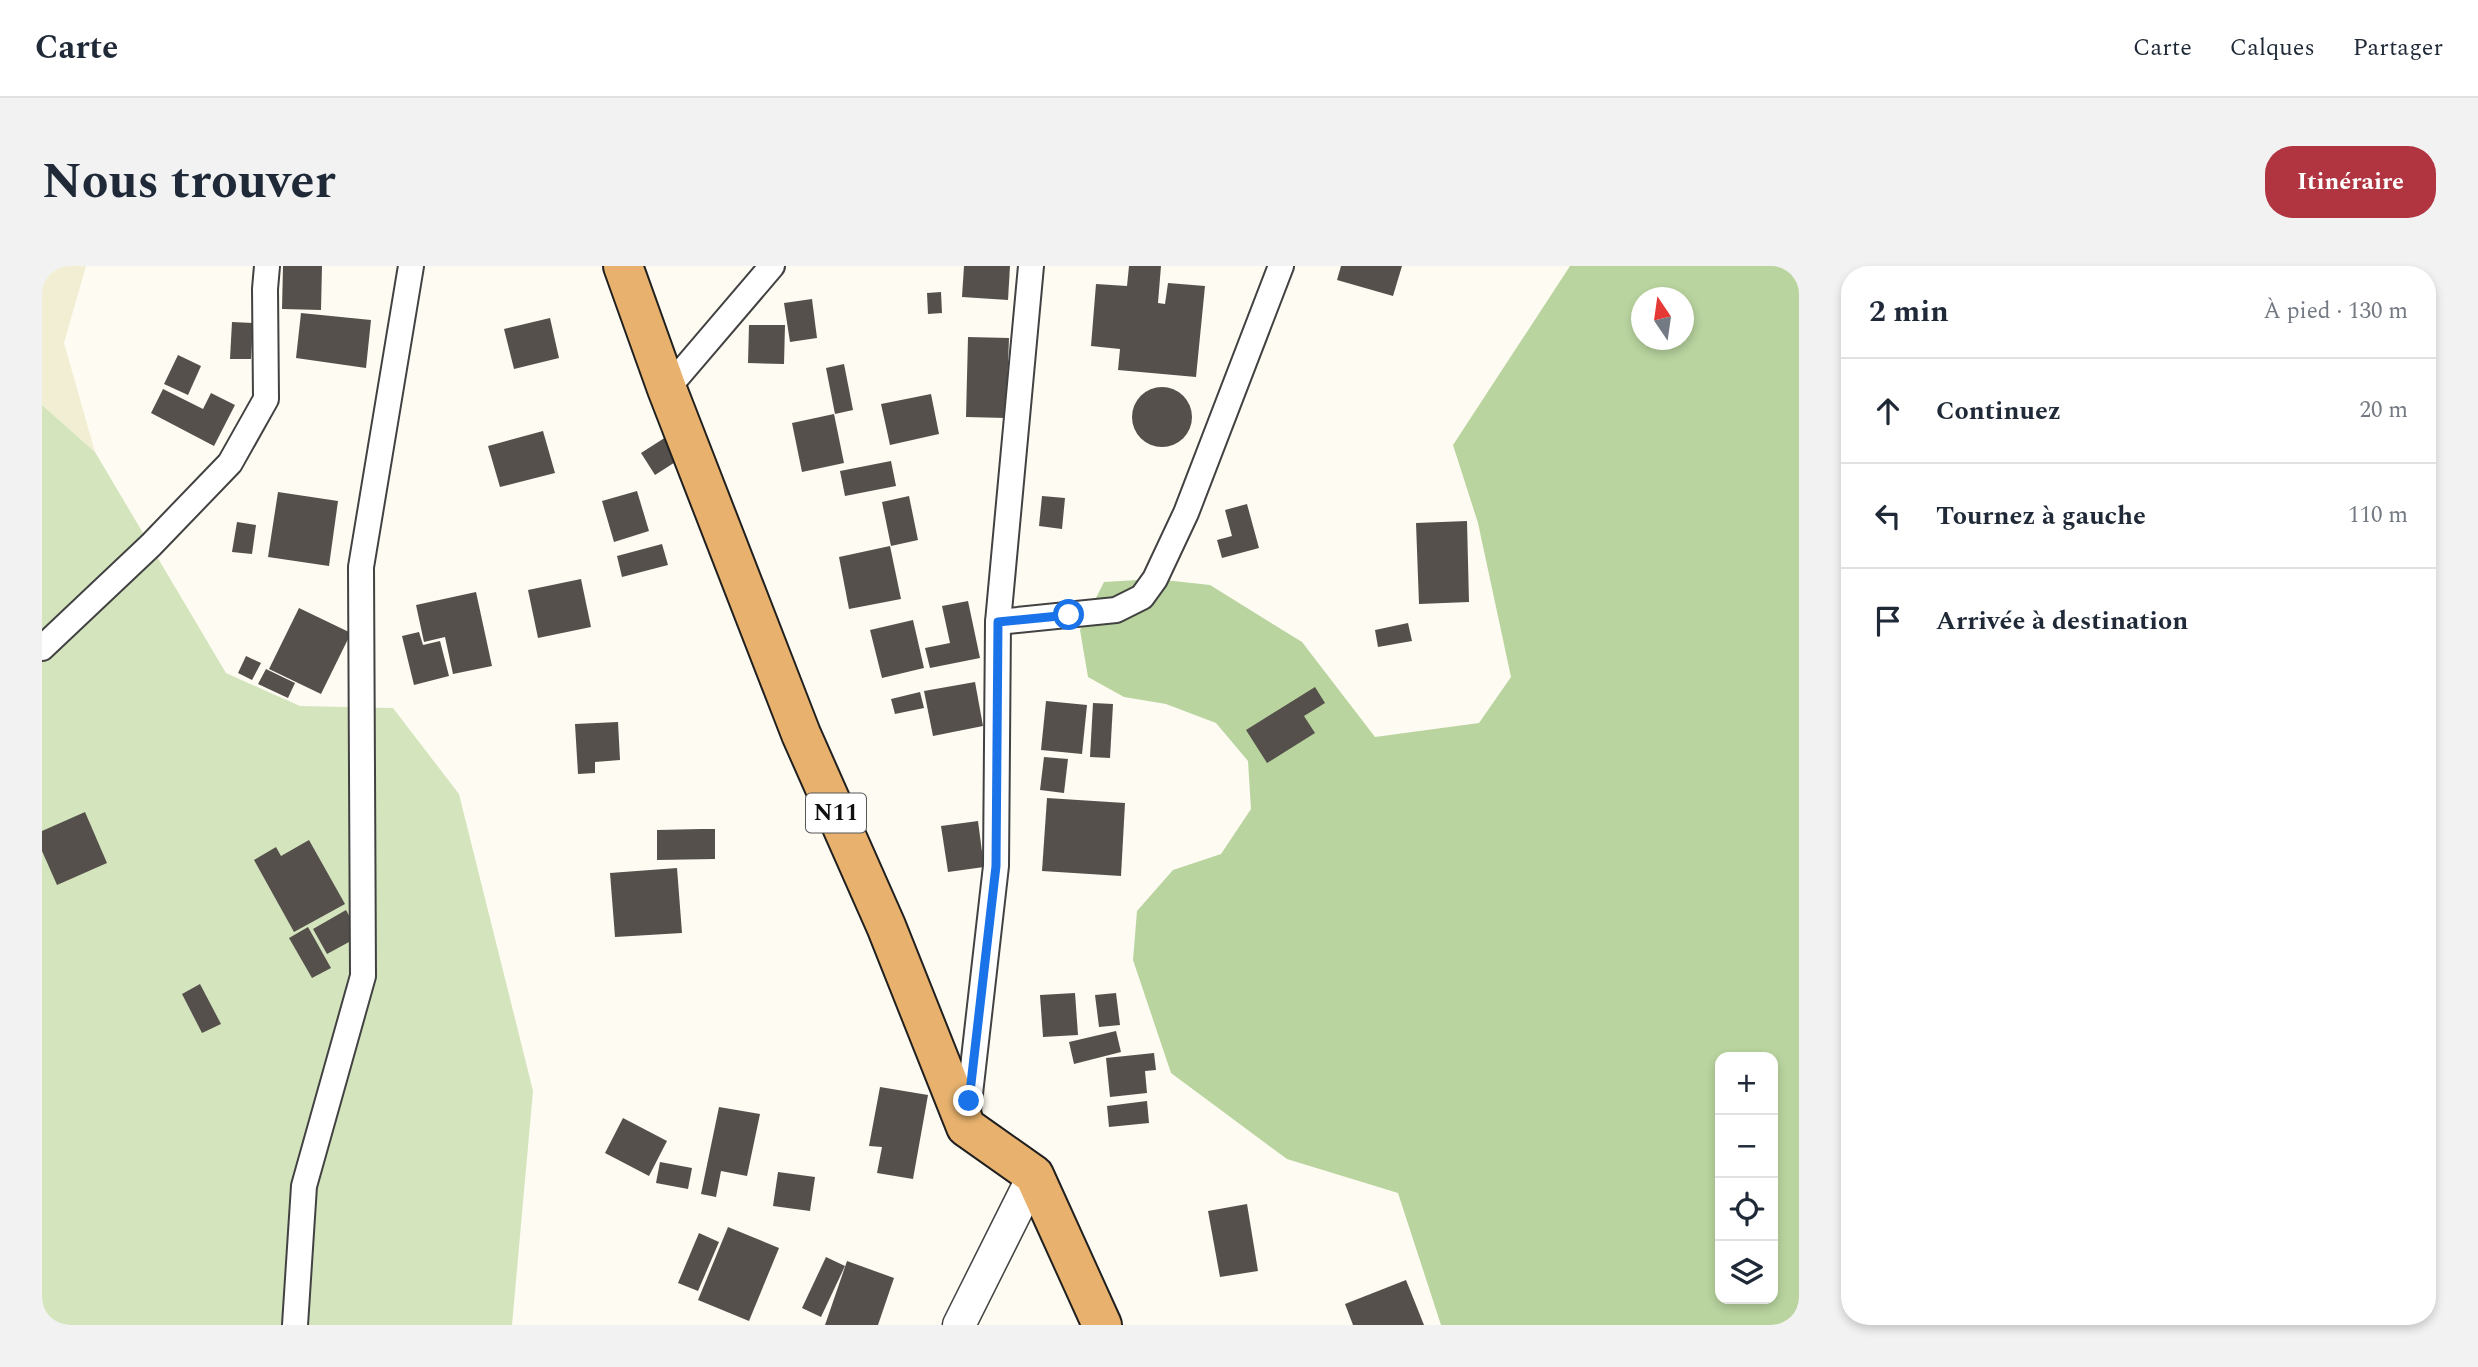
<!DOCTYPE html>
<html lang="fr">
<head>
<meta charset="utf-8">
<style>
  :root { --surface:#fff; --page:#f2f2f3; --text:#1f2937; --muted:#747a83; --line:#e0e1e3; --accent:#b03540 }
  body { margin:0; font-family:Spectral,serif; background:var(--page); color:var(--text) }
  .controls { position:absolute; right:21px; bottom:21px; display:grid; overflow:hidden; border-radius:14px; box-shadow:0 4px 10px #0003 }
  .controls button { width:63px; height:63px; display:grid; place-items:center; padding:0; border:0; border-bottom:2px solid var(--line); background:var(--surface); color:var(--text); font:35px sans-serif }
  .compass { position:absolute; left:1589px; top:21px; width:63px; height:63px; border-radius:50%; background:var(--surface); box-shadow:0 4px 10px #0003; rotate:347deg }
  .stop { position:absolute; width:21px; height:21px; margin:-16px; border:5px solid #1a73e8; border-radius:50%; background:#fff }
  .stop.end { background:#1a73e8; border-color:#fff; box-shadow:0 2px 7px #0008 }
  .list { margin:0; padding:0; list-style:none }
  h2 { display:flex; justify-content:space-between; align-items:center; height:91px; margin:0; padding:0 28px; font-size:30px }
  h2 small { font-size:23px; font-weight:400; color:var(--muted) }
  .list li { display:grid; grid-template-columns:46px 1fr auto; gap:21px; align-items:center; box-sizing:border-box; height:105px; padding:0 28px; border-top:2px solid var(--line) }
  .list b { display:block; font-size:26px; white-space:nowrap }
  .list em { font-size:23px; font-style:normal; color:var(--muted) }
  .icon { flex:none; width:38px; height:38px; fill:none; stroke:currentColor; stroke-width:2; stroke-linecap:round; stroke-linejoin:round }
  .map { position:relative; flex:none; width:1757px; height:1059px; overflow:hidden; border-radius:28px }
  header { display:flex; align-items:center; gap:42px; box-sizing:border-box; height:98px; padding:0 35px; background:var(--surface); border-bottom:2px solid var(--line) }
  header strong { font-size:33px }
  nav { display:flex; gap:38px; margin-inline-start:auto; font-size:24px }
  .intro { display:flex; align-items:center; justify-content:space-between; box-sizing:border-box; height:168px; padding:0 42px }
  h1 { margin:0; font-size:49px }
  .button { padding:18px 32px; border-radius:28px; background:var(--accent); color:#fff; font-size:24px; font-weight:700 }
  main { display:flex; gap:42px; padding:0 42px }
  aside { flex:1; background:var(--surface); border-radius:28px; box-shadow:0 4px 10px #0003 }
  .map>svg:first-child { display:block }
  .farmland { fill:#f1eed4 }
  .green { fill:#d4e5be }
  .forest { fill:#b9d49f; fill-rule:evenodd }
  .building { fill:#56504c }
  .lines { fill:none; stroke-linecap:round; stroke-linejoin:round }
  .minor-casing { stroke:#424242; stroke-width:28 }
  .tertiary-casing { stroke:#424242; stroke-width:35 }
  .trunk-casing { stroke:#202020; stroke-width:42 }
  .minor { stroke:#fff; stroke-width:24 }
  .tertiary { stroke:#fff; stroke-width:32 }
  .trunk { stroke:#e8b26e; stroke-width:38 }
  .route { stroke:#1a73e8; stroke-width:9 }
  .labels { text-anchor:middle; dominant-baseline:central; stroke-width:7; stroke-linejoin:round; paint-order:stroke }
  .shield { fill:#fff; stroke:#575757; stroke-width:2 }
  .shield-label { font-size:23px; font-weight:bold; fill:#0f0f0f }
</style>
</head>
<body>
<header>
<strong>Carte</strong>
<nav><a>Carte</a><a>Calques</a><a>Partager</a></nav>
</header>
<div class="intro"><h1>Nous trouver</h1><a class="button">Itinéraire</a></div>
<main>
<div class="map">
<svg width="1757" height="1059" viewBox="0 0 1757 1059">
  <rect width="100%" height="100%" fill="#fefbf2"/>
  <!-- farmland -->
  <path class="farmland" d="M0 0H44L22 77 53 186 0 139Z"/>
  <!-- green -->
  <path class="green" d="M0 139 53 186 184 407 258 440 351 442 417 528 491 825 470 1059H0Z"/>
  <!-- forest -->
  <path class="forest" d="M1528 0H1757V1059H1399L1356 927 1245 893 1129 807 1091 694 1095 645 1131 604 1179 588 1209 543 1206 495 1174 457 1124 438 1082 431 1046 411 1038 364 1062 316 1113 313 1168 319 1260 376 1333 471 1437 457 1469 411 1436 257 1411 179ZM1600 32H1642V74H1600ZM1678 791H1731V1033H1678Z"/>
  <!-- building -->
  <g class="building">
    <path d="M241 0H280L279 44 240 43Z"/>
    <path d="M922 0H968L966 34 920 31Z"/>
    <path d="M1087 0H1119L1116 37 1123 38 1126 17 1163 20 1154 111 1076 104 1078 83 1049 80 1054 18 1085 20Z"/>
    <path d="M1299 0H1360L1351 30 1295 14Z"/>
    <path d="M899 26 900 47 886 48 885 27Z"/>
    <path d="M770 33 775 72 748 76 742 37Z"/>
    <path d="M259 47 329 54 324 102 254 92Z"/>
    <path d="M508 52 517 92 472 103 462 63Z"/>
    <path d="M190 56 211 57 209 93H188Z"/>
    <path d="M707 59H743L742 98 706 97Z"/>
    <path d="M926 71 967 72 964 152 924 151Z"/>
    <path d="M136 89 159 100 146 129 122 118Z"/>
    <path d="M802 98 811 144 793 148 784 102Z"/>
    <circle cx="1120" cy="151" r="30"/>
    <path d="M121 123 161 143 169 127 193 139 172 180 109 147Z"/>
    <path d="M889 128 897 168 848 179 839 138Z"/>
    <path d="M792 148 802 197 760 206 750 157Z"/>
    <path d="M501 165 513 207 458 221 446 180Z"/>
    <path d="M624 171 638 193 613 209 599 187Z"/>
    <path d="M849 195 854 220 803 230 798 205Z"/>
    <path d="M595 225 607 265 572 276 560 235Z"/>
    <path d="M236 226 296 235 287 300 226 291Z"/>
    <path d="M867 230 876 274 849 280 840 236Z"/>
    <path d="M1000 230 1023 232 1020 263 997 260Z"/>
    <path d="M1205 238 1217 282 1180 292 1175 274 1190 270 1183 244Z"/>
    <path d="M1425 255 1427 336 1377 338 1374 257Z"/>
    <path d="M195 256 214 259 210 288 190 286Z"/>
    <path d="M620 278 626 299 580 311 575 290Z"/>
    <path d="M848 280 859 333 807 343 797 291Z"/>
    <path d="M539 313 549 361 496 372 486 324Z"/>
    <path d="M434 326 450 400 411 408 403 371 382 376 374 339Z"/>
    <path d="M926 335 938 392 888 402 883 382 908 377 900 340Z"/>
    <path d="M257 342 309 367 279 428 227 403Z"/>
    <path d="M871 354 882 402 840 412 828 364Z"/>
    <path d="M1366 357 1370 375 1336 381 1333 364Z"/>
    <path d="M377 366 381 379 398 375 407 410 372 419 360 370Z"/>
    <path d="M204 390 219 397 210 414 196 407Z"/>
    <path d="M224 403 253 417 246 432 216 418Z"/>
    <path d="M933 416 941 460 891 470 882 425Z"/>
    <path d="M1273 421 1283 437 1262 450 1273 467 1225 497 1204 464Z"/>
    <path d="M878 426 882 442 853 448 849 433Z"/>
    <path d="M1004 435 1045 439 1040 488 999 484Z"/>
    <path d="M1051 437 1071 438 1068 492 1048 491Z"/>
    <path d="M576 456 578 494 553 496V507L536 508 533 458Z"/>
    <path d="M1002 491 1026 493 1022 527 998 524Z"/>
    <path d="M1005 532 1083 537 1079 610 1000 605Z"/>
    <path d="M43 546 65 597 15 619 0 585V565Z"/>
    <path d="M936 555 942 601 906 606 899 560Z"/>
    <path d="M659 563H673V593L615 594V564Z"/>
    <path d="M267 574 303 638 252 666 212 594 234 581 239 590Z"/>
    <path d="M635 602 640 667 573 671 568 607Z"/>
    <path d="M304 644 318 670 285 688 271 663Z"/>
    <path d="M266 661 289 702 270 712 247 672Z"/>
    <path d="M158 718 179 758 160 767 140 728Z"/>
    <path d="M1033 727 1036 769 1001 771 998 729Z"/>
    <path d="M1074 727 1078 759 1057 761 1053 729Z"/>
    <path d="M1074 765 1079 786 1032 798 1027 776Z"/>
    <path d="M1112 787 1114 804 1103 805 1105 827 1068 831 1064 792Z"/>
    <path d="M838 821 886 829 871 913 835 907 840 881 827 880Z"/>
    <path d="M1105 835 1107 857 1067 861 1065 840Z"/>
    <path d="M677 841 718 848 705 910 679 905 674 931 659 928Z"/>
    <path d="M581 852 625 875 607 910 563 887Z"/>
    <path d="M618 896 650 902 646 923 614 917Z"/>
    <path d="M736 906 773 911 768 945 731 940Z"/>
    <path d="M1205 938 1216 1005 1178 1011 1166 945Z"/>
    <path d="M686 961 737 982 707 1055 656 1034Z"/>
    <path d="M657 967 677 976 656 1025 636 1017Z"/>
    <path d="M784 991 803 1000 779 1051 760 1042Z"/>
    <path d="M805 995 852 1012 836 1059H783Z"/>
    <path d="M1364 1014 1382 1059H1311L1303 1038Z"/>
  </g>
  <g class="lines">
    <defs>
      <g id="minor">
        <path d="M625 123 730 0"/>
        <path d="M956 356 1074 344 1100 331 1113 313 1144 247 1239 0"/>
        <path d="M0 382 109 279 188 197 224 133 223 23 225 0"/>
        <path d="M925 854 954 600 956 356 989 0"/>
        <path d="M253 1059 262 920 321 710 319 301 369 0"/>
      </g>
      <path id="tertiary" d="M917 1059 992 909"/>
      <path id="trunk" d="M581 0 625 123 759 468 844 660 924 861 992 909 1060 1059"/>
    </defs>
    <!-- minor casing -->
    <use href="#minor" class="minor-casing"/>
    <!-- tertiary casing -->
    <use href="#tertiary" class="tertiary-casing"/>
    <!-- trunk casing -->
    <use href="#trunk" class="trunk-casing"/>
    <!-- minor -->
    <use href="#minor" class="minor"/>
    <!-- tertiary -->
    <use href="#tertiary" class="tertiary"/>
    <!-- trunk -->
    <use href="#trunk" class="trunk"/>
  </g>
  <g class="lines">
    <!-- route -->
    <path class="route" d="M927 835 954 600 956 356 1027 349"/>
  </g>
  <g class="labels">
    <!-- shield labels -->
    <rect class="shield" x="764" y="527.5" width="60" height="39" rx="5"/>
    <g class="shield-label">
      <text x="794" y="547">N11</text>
    </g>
  </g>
</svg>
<div class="controls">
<button>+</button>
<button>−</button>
<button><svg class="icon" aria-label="locate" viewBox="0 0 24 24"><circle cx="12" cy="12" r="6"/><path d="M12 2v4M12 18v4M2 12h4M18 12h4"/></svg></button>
<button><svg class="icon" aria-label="layers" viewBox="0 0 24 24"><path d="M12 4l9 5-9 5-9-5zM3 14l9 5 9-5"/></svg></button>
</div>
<svg class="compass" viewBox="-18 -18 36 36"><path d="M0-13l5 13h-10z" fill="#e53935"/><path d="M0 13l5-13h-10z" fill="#747a83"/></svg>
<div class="stop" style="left:1027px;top:349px"></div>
<div class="stop end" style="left:927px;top:835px"></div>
</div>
<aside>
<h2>2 min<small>À pied · 130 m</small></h2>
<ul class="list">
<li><svg class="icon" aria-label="ahead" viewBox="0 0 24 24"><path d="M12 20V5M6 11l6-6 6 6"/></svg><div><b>Continuez</b></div><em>20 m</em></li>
<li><svg class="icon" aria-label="left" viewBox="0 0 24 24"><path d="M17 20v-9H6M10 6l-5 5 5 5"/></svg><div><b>Tournez à gauche</b></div><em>110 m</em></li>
<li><svg class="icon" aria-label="arrive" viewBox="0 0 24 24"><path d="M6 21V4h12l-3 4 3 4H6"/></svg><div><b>Arrivée à destination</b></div></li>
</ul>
</aside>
</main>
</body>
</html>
